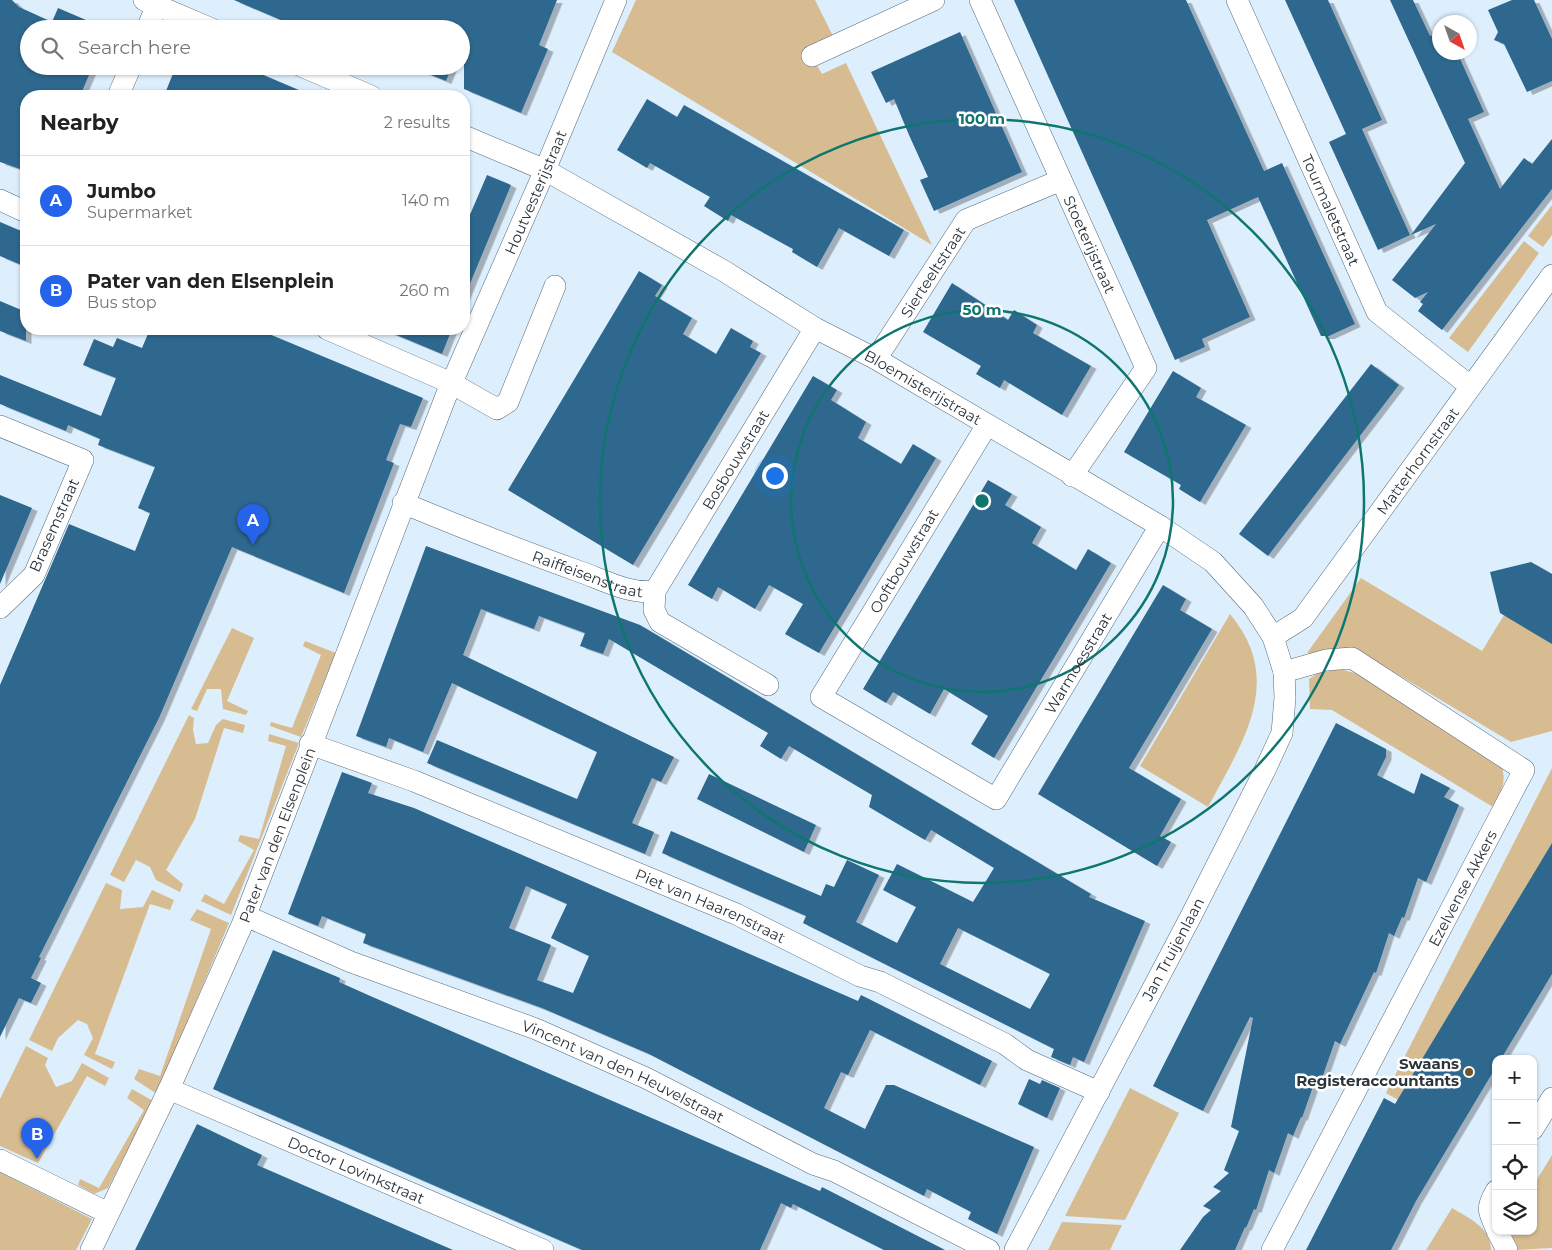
<!DOCTYPE html>
<html lang="en">
<head>
<meta charset="utf-8">
<style>
  :root { --surface:#fff; --page:#f6f6f6; --text:#222; --muted:#767676; --line:#e0e0e0; --accent:#2563eb }
  body { margin:0; font-family:Montserrat,sans-serif; background:var(--page); color:var(--text) }
  .controls { position:absolute; right:15px; bottom:15px; display:grid; overflow:hidden; border-radius:10px; box-shadow:0 1px 4px #0004 }
  .controls button { width:45px; height:45px; display:grid; place-items:center; padding:0; border:0; border-bottom:1px solid var(--line); background:var(--surface); color:var(--text); font:25px sans-serif }
  .compass { position:absolute; left:1432px; top:15px; width:45px; height:45px; border-radius:50%; background:var(--surface); box-shadow:0 1px 4px #0004; rotate:140deg }
  .you { position:absolute; left:774px; top:475px; width:18px; height:18px; margin:-12px; border:4px solid #fff; border-radius:50%; background:#1a73e8; box-shadow:0 0 0 8px #1a73e833 }
  .badge { display:grid; place-items:center; width:32px; height:32px; border-radius:50%; background:var(--accent); color:#fff; font-size:16px; font-weight:700 }
  .pin { position:absolute; translate:-50% -41px; filter:drop-shadow(0 1px 2px #0008) }
  .pin::after { content:''; position:absolute; top:26px; width:18px; height:15px; background:inherit; clip-path:polygon(0 0,100% 0,50% 100%) }
  .list { margin:0; padding:0; list-style:none }
  h2 { display:flex; justify-content:space-between; align-items:center; height:65px; margin:0; padding:0 20px; font-size:21px }
  h2 small { font-size:16px; font-weight:400; color:var(--muted) }
  .list li { display:grid; grid-template-columns:32px 1fr auto; gap:15px; align-items:center; box-sizing:border-box; height:90px; padding:0 20px; border-top:1px solid var(--line) }
  .list b { display:block; font-size:19px; white-space:nowrap }
  .list p { margin:0; font-size:16px; white-space:nowrap; color:var(--muted) }
  .list em { font-size:16px; font-style:normal; color:var(--muted) }
  .icon { flex:none; width:28px; height:28px; fill:none; stroke:currentColor; stroke-width:2; stroke-linecap:round; stroke-linejoin:round }
  .map { position:relative; flex:none; width:1552px; height:1250px; overflow:hidden }
  .search { position:absolute; background:var(--surface); box-shadow:0 1px 4px #0004; left:20px; top:20px; width:450px; height:55px; display:flex; align-items:center; gap:12px; box-sizing:border-box; padding:0 18px; border-radius:28px; color:var(--muted); font-size:19px }
  .panel { position:absolute; background:var(--surface); box-shadow:0 1px 4px #0004; left:20px; top:90px; width:450px; height:245px; border-radius:20px }
  .map>svg:first-child { display:block }
  .green { fill:#d7bc91 }
  .building { fill:#2d678e; fill-rule:evenodd; filter:url(#shadow) }
  .lines { fill:none; stroke-linecap:round; stroke-linejoin:round }
  .street-casing { stroke:#566a79; stroke-width:22 }
  .street { stroke:#fff; stroke-width:21 }
  .ring { fill:none; stroke:#0f766e; stroke-width:2.5 }
  .poi-dot { fill:#6f5527; stroke:#fff; stroke-width:2 }
  .labels { text-anchor:middle; dominant-baseline:central; stroke-width:5; stroke-linejoin:round; paint-order:stroke }
  .street-label { font-size:15px; fill:#2b343a; stroke:#fff }
  .poi-label { font-size:15px; font-weight:bold; fill:#2b343a; stroke:#fff; text-anchor:end }
  .centre { fill:#0f766e; stroke:#fff; stroke-width:2.5 }
  .ring-label { font-size:15px; text-anchor:middle; font-weight:bold; fill:#0f766e; stroke:#fff; stroke-width:5; stroke-linejoin:round; paint-order:stroke }
</style>
</head>
<body>
<div class="map">
<svg width="1552" height="1250" viewBox="0 0 1552 1250">
  <defs>
    <filter id="shadow"><feDropShadow dx="5.5" dy="3" stdDeviation="0" flood-color="#0004"/></filter>
  </defs>
  <rect width="100%" height="100%" fill="#ddeffd"/>
  <!-- green -->
  <g class="green">
    <path d="M636 0H815L835 40 809 52 822 74 846 63 932 245 612 52Z"/>
    <path d="M1552 205V235L1543 247 1528 236Z"/>
    <path d="M1524 241 1539 253 1468 352 1449 338Z"/>
    <path d="M1361 578 1482 651 1504 615 1552 643V731L1511 742 1362 653H1307Z"/>
    <path d="M1230 614C1286 681 1242 743 1208 807L1140 766Z"/>
    <path d="M232 628 254 638 227 701 248 711 246 715 223 709 221 689H207L197 711 191 709Z"/>
    <path d="M305 641 336 653 301 737 270 726 271 722 292 728 321 655 303 646Z"/>
    <path d="M1340 669 1358 674 1502 768C1507 782 1500 794 1493 807L1332 710 1310 709 1309 679 1318 673Z"/>
    <path d="M189 715 194 718 193 730 196 744 208 743 216 725 223 719 245 725 243 733 224 728 195 819 166 870 183 884 180 892 156 880 150 867 136 860 124 882 110 875Z"/>
    <path d="M269 734 299 743 231 915 201 901 205 894 224 904 254 850 238 841 240 835 259 839 286 746 268 741Z"/>
    <path d="M1552 768V846L1400 1101 1386 1093Z"/>
    <path d="M106 883 122 890 120 909 143 907 152 890 174 900 170 910 150 904 95 1054 115 1062 112 1069 84 1055 93 1038 87 1024 78 1020 58 1038 52 1051 29 1040Z"/>
    <path d="M197 909 229 923 157 1094 134 1079 139 1069 160 1076 211 929 190 920Z"/>
    <path d="M26 1046 48 1058 45 1065 56 1087 72 1081 82 1063 109 1078 105 1086 87 1076 38 1163 0 1146V1099Z"/>
    <path d="M1130 1088 1179 1113 1125 1220 1065 1216Z"/>
    <path d="M132 1089 153 1101 108 1188 94 1194 78 1185 80 1179 99 1188 144 1110 127 1098Z"/>
    <path d="M1552 1155V1248L1515 1250 1506 1231H1533V1186Z"/>
    <path d="M0 1172 92 1219 76 1250H0Z"/>
    <path d="M1452 1208C1468 1218 1491 1227 1491 1250H1426Z"/>
    <path d="M1062 1222 1122 1225 1110 1250H1048Z"/>
  </g>
  <!-- building -->
  <g class="building">
    <path d="M0 0H12L19 7 52 22 58 8 107 29H29V66H93L80 96H26V171L0 162Z"/>
    <path d="M234 0H557L539 45 548 49 521 113 464 89V41L461 47V29H302Z"/>
    <path d="M1014 0H1186L1264 171 1282 163 1355 324 1329 336H1321L1258 197 1207 220 1250 317 1202 339 1205 347 1175 360Z"/>
    <path d="M1285 0H1328L1382 120 1362 129 1410 235 1378 250 1329 142 1346 134Z"/>
    <path d="M1390 0H1413L1430 36 1440 32V52H1457L1484 112 1468 119 1500 189 1524 158 1532 164 1552 139V189L1442 330 1418 311 1423 304 1420 302 1428 292 1415 298 1392 280 1436 224 1411 235 1465 163Z"/>
    <path d="M1512 0H1534L1552 39V81L1527 92 1504 44 1494 40 1498 32 1488 10Z"/>
    <path d="M960 32 1022 172 934 211 920 180 928 177 909 135 894 99 886 103 871 72Z"/>
    <path d="M176 66H242L313 96H164Z"/>
    <path d="M409 66H452L446 81Z"/>
    <path d="M647 99 677 117 684 105 904 230 889 256 839 228 817 267 792 252 793 249 731 215 728 221 704 206 710 197 650 163 647 168 617 150Z"/>
    <path d="M487 175 511 185 464 298V215L469 217Z"/>
    <path d="M0 222 26 233V267L0 256Z"/>
    <path d="M639 271 662 285 655 296 692 318 683 334 716 354 731 328 753 341 750 347 761 353 633 565 508 490Z"/>
    <path d="M952 283 1008 320 1014 310 1037 325 1033 333 1091 366 1062 415 1004 380 1000 388 976 374 981 366 923 332Z"/>
    <path d="M0 301 26 312V341L0 331Z"/>
    <path d="M150 329H257L423 398 411 427 400 424 386 460 394 463 344 593 232 547 159 718 39 957 41 958 31 978 41 983 31 1003 19 998 0 1037V685L69 524 135 551 150 513 138 508 155 467 98 445 100 439 68 425 66 431 0 404V375L101 416 116 378 83 365 94 339 113 347 117 338 142 348Z"/>
    <path d="M382 329H452L442 354Z"/>
    <path d="M1371 364 1399 385 1268 556 1239 534Z"/>
    <path d="M1173 371 1201 388 1196 397 1246 425 1200 502 1179 489 1181 485 1124 452Z"/>
    <path d="M813 376 837 390 831 400 866 422 858 438 901 464 913 444 936 458 819 653 785 634 803 604 769 585 755 609 718 587 712 599 688 585Z"/>
    <path d="M988 480 1012 494 1005 505 1041 527 1032 543 1076 570 1088 549 1111 563 994 758 971 744 988 716 944 689 930 714 893 692 886 703 863 689Z"/>
    <path d="M0 495 32 508 0 584Z"/>
    <path d="M426 546 640 625 1091 894 1089 897 1145 921 1084 1062 1073 1057 1070 1065 1051 1057 1054 1049 803 923 806 916 662 853 671 831 821 896 826 884 834 887 847 860 879 875 856 922 897 943 916 907 883 890 897 864 973 902 994 868 931 830 925 840 869 807 872 795 789 746 781 759 760 746 768 733 609 639 603 654 580 646 585 633 539 616 534 629 481 609 463 655 674 757 661 782 652 778 632 823 654 832 645 854 427 763 437 740 577 799 597 752 452 683 423 752 389 738 386 747 356 736ZM958 928 1050 974 1030 1009 940 964Z"/>
    <path d="M1531 562 1552 574V644L1500 613 1490 572Z"/>
    <path d="M1163 585 1186 599 1180 610 1212 629 1129 768 1181 799 1160 836 1171 842 1157 866 1038 794Z"/>
    <path d="M1336 723 1386 749V757L1377 775 1414 794 1421 773 1450 788 1444 797 1459 805 1426 882 1418 878 1404 918 1402 917 1394 936 1389 933 1376 973 1374 972 1340 1044 1335 1041 1321 1081 1316 1078 1302 1118 1301 1117 1293 1136 1288 1133 1274 1173 1269 1170 1256 1210 1254 1209 1246 1228 1245 1227 1235 1250H1180L1203 1217 1211 1210 1203 1206 1221 1191 1213 1187 1229 1173 1224 1170 1239 1131 1231 1127 1253 1018 1250 1017 1203 1111 1153 1086Z"/>
    <path d="M342 772 372 783 368 793 414 808 858 1001 861 995 992 1061 980 1085 870 1030 848 1075 841 1072 824 1108 865 1129 886 1085H894L1034 1147 997 1234 968 1219 971 1212 927 1189 924 1196 649 1054 542 1008 363 943 366 934 322 916 318 926 288 914ZM526 886 567 904 551 938 589 956 573 993 537 980 551 945 509 928Z"/>
    <path d="M709 774 816 825 804 852 697 799Z"/>
    <path d="M1552 843V974L1501 1059H1496V1067L1416 1201 1391 1250H1306L1384 1098 1395 1104Z"/>
    <path d="M273 950 340 978 339 982 368 995 758 1164 820 1191 822 1187 945 1250H884L793 1204 791 1208 781 1203 760 1250H582L213 1089Z"/>
    <path d="M1029 1079 1040 1084 1042 1080 1060 1088 1047 1118 1018 1104Z"/>
    <path d="M197 1124 262 1155 257 1165 453 1250H135Z"/>
  </g>
  <g class="lines">
    <defs>
      <g id="street">
        <path d="M144 0 212 29"/>
        <path id="s1" d="M980 0 1146 368 1072 476"/>
        <path id="s2" d="M1237 0 1377 312 1470 386"/>
        <path d="M147 29 159 0"/>
        <path d="M812 56 934 0"/>
        <path d="M301 66 371 96"/>
        <path d="M118 96 131 66"/>
        <path id="s3" d="M464 136 545 170 724 271 815 328 876 359 1160 526 1213 562 1253 606 1273 637 1284 672 1285 698 1282 733 1265 770 1190 918 1015 1250"/>
        <path d="M0 200 26 212"/>
        <path d="M327 329 451 383 497 409 508 402 555 286"/>
        <path id="s4" d="M876 359 966 220 1061 180"/>
        <path id="s5" d="M987 425 821 697 996 799 1160 526"/>
        <path d="M0 426 83 460 34 575 0 608"/>
        <path id="s6" d="M403 503C461 527 519 550 578 571 602 579 630 595 655 591L654 610 660 622 768 685"/>
        <path id="s7" d="M655 591 815 328"/>
        <path id="s8" d="M1273 637 1303 618 1552 275"/>
        <path id="s9" d="M310 744 414 781 736 914 860 976 880 982 1005 1044 1027 1060 1099 1092"/>
        <path id="s10" d="M246 916 351 962 536 1029 646 1078 813 1164 834 1171 989 1250"/>
        <path id="s11" d="M169 1089 543 1250"/>
        <path d="M1533 1129 1552 1098"/>
        <path d="M0 1160 108 1213"/>
        <path d="M1496 1191C1486 1208 1488 1211 1496 1228"/>
        <path d="M1497 1231 1507 1250"/>
        <path id="s12" d="M91 1250 169 1089 242 925 446 396 545 170 616 0"/>
        <path id="s13" d="M1272 1250 1524 770 1352 658 1326 660 1284 672"/>
      </g>
    </defs>
    <!-- street casing -->
    <use href="#street" class="street-casing"/>
    <!-- street -->
    <use href="#street" class="street"/>
  </g>
  <!-- distance rings -->
  <g class="ring">
    <circle cx="982" cy="501" r="191"/>
    <circle cx="982" cy="501" r="382"/>
  </g>
  <!-- markers -->
  <circle class="poi-dot" cx="1469" cy="1072" r="5"/>
  <g class="labels">
    <!-- street labels -->
    <g class="street-label">
      <text stroke="none"><textPath href="#s12" startOffset="1148">Houtvesterijstraat</textPath></text>
      <text stroke="none"><textPath href="#s2" startOffset="230">Tourmaletstraat</textPath></text>
      <text stroke="none"><textPath href="#s1" startOffset="268">Stoeterijstraat</textPath></text>
      <text stroke="none"><textPath href="#s4" startOffset="104">Sierteeltstraat</textPath></text>
      <text stroke="none"><textPath href="#s3" startOffset="524">Bloemisterijstraat</textPath></text>
      <text stroke="none"><textPath href="#s7" startOffset="154">Bosbouwstraat</textPath></text>
      <text stroke="none"><textPath href="#s8" startOffset="230">Matterhornstraat</textPath></text>
      <text transform="translate(54 525) rotate(-66)">Brasemstraat</text>
      <text transform="translate(904 561) rotate(-59)">Ooftbouwstraat</text>
      <text stroke="none"><textPath href="#s6" startOffset="198">Raiffeisenstraat</textPath></text>
      <text stroke="none"><textPath href="#s5" startOffset="680">Warmoesstraat</textPath></text>
      <text stroke="none"><textPath href="#s12" startOffset="455">Pater van den Elsenplein</textPath></text>
      <text stroke="none"><textPath href="#s13" startOffset="409">Ezelvense Akkers</textPath></text>
      <text stroke="none"><textPath href="#s9" startOffset="432">Piet van Haarenstraat</textPath></text>
      <text transform="translate(1173 949) rotate(-62)">Jan Truijenlaan</text>
      <text stroke="none"><textPath href="#s10" startOffset="408">Vincent van den Heuvelstraat</textPath></text>
      <text stroke="none"><textPath href="#s11" startOffset="204">Doctor Lovinkstraat</textPath></text>
    </g>
    <!-- poi labels -->
    <g class="poi-label">
      <text x="1459" y="1063">Swaans<tspan x="1459" dy="17">Registeraccountants</tspan></text>
    </g>
  </g>
  <circle cx="982" cy="501" r="8" class="centre"/>
  <g class="ring-label">
    <text x="982" y="124">100 m</text>
    <text x="982" y="315">50 m</text>
  </g>
</svg>
<div class="controls">
<button>+</button>
<button>−</button>
<button><svg class="icon" aria-label="locate" viewBox="0 0 24 24"><circle cx="12" cy="12" r="6"/><path d="M12 2v4M12 18v4M2 12h4M18 12h4"/></svg></button>
<button><svg class="icon" aria-label="layers" viewBox="0 0 24 24"><path d="M12 4l9 5-9 5-9-5zM3 14l9 5 9-5"/></svg></button>
</div>
<svg class="compass" viewBox="-18 -18 36 36"><path d="M0-13l5 13h-10z" fill="#e53935"/><path d="M0 13l5-13h-10z" fill="#767676"/></svg>
<div class="you"></div>
<div class="pin badge" style="left:253px;top:545px">A</div>
<div class="pin badge" style="left:37px;top:1159px">B</div>
<div class="search"><svg class="icon" aria-label="search" viewBox="0 0 24 24"><circle cx="10" cy="10" r="6"/><path d="M15 15l6 6"/></svg>Search here</div>
<section class="panel">
<h2>Nearby<small>2 results</small></h2>
<ul class="list">
<li><span class="badge">A</span><div><b>Jumbo</b><p>Supermarket</p></div><em>140 m</em></li>
<li><span class="badge">B</span><div><b>Pater van den Elsenplein</b><p>Bus stop</p></div><em>260 m</em></li>
</ul>
</section>
</div>
</body>
</html>
